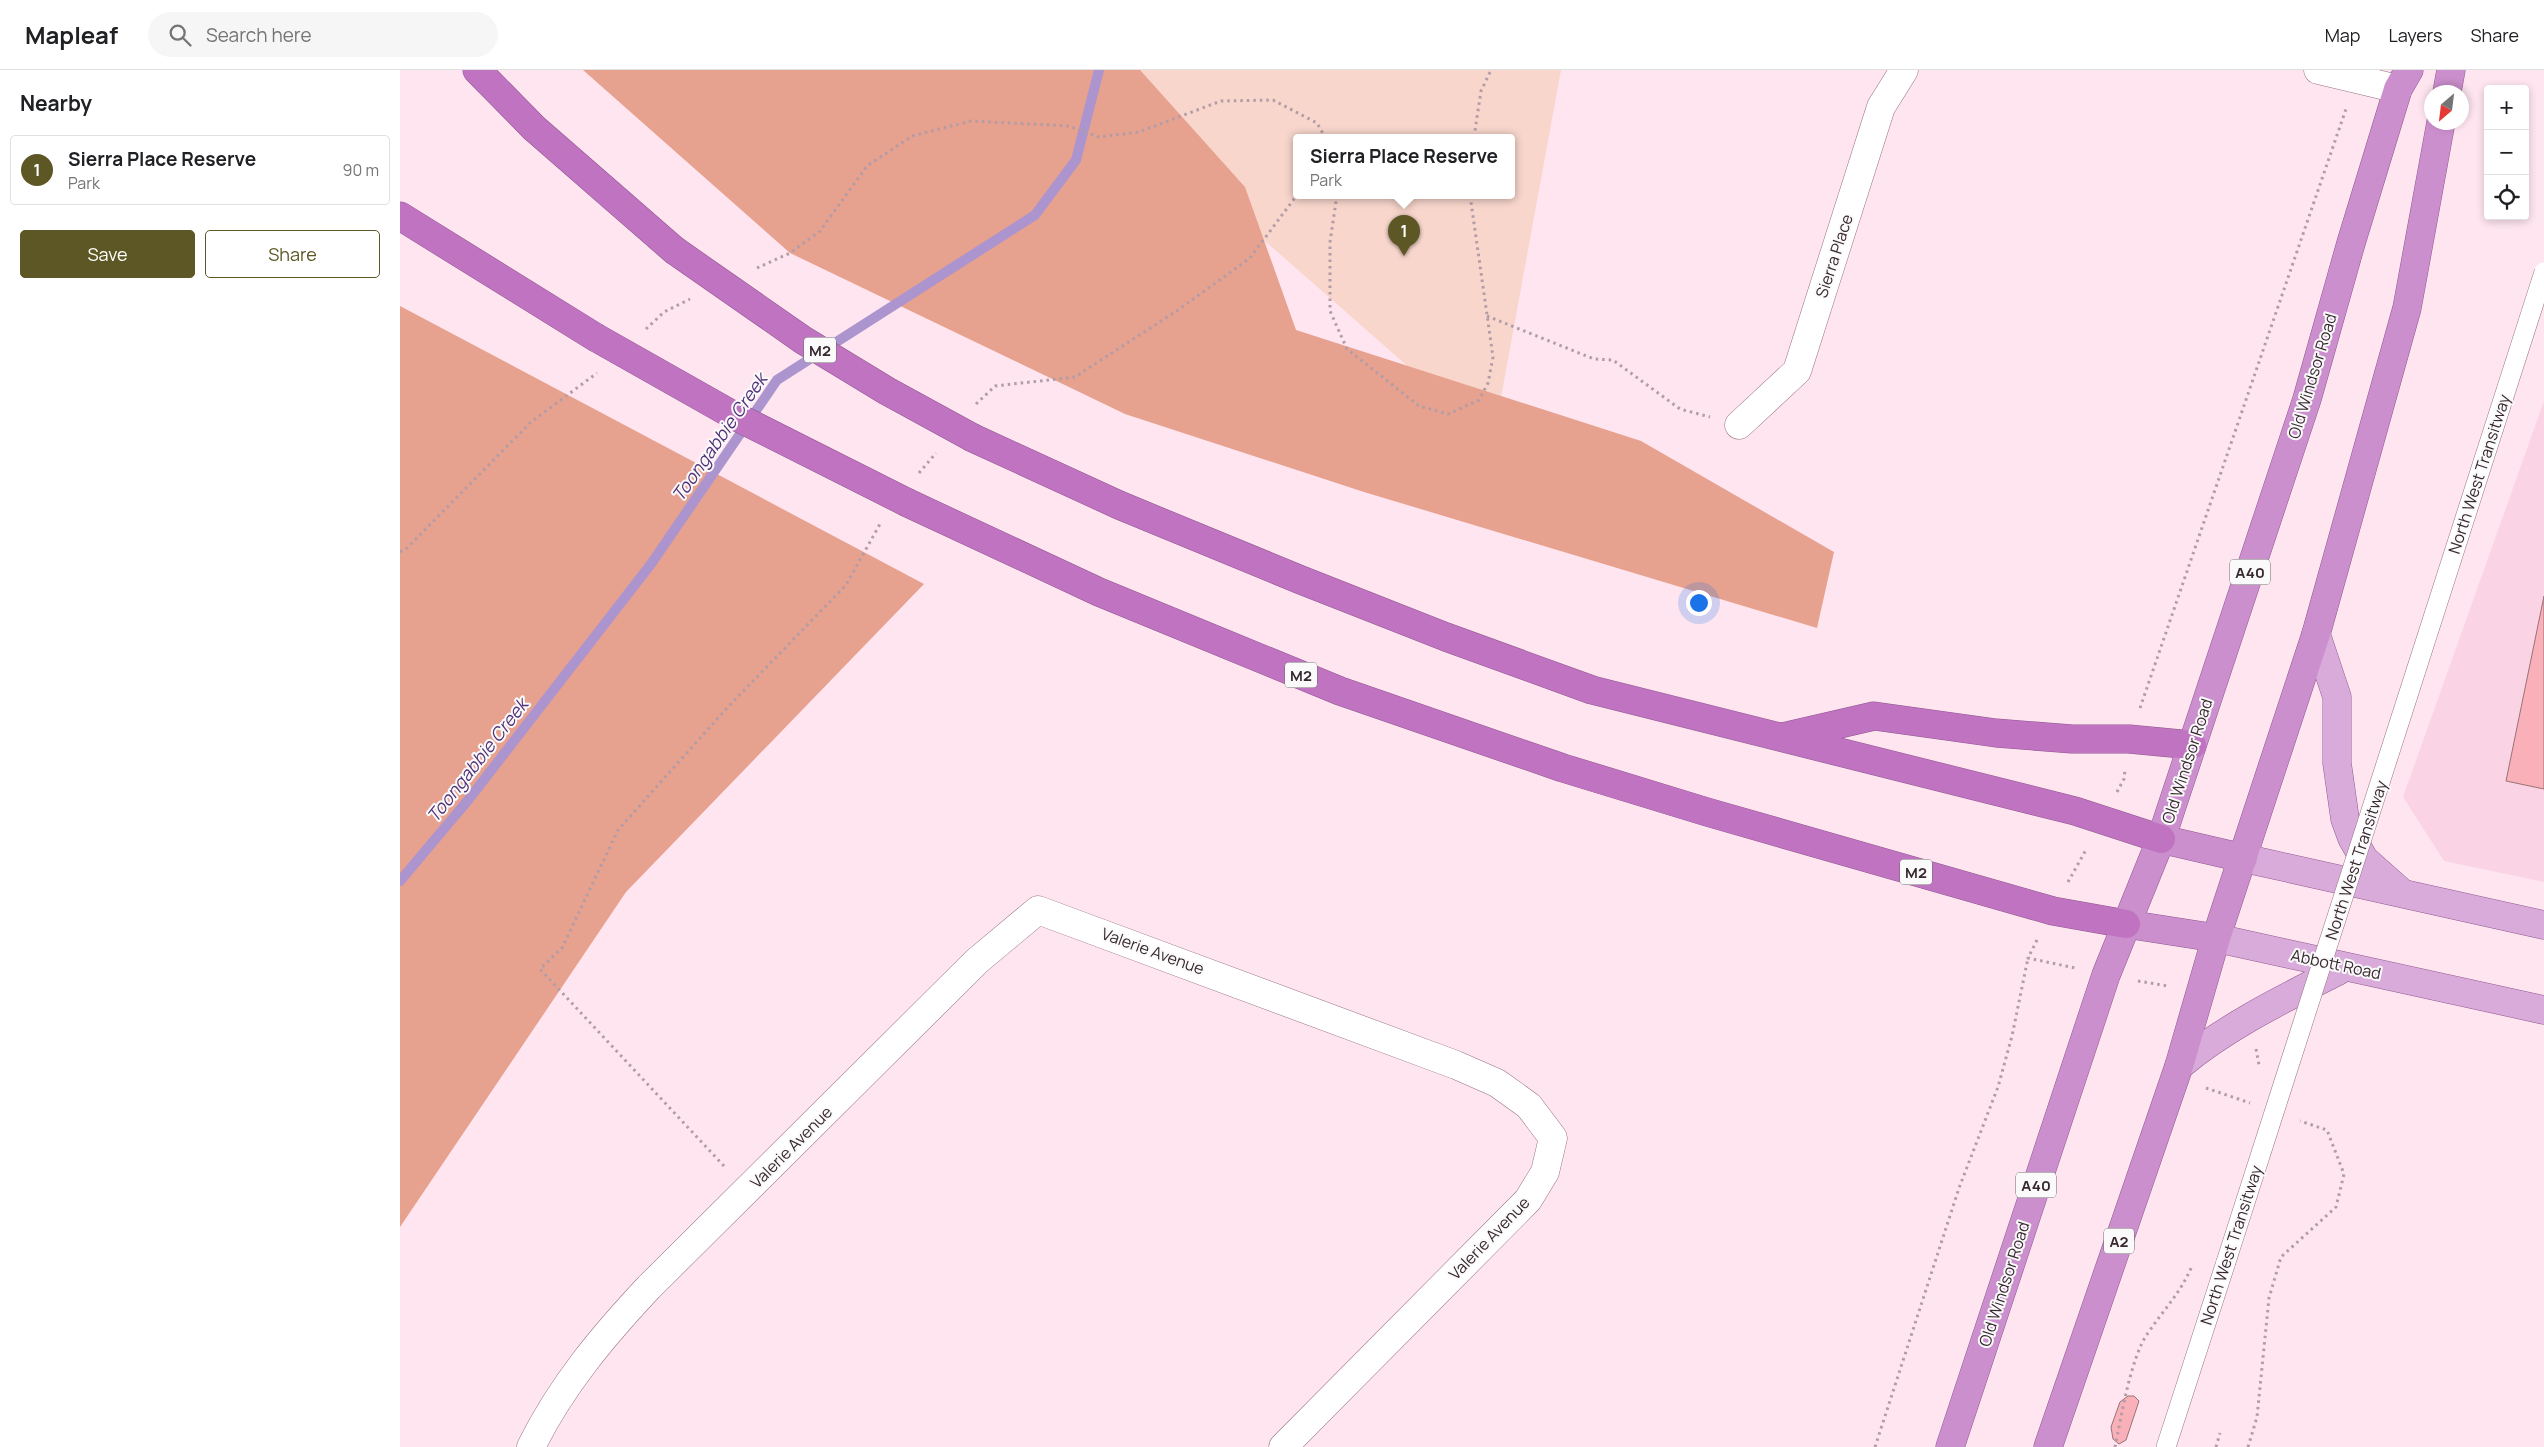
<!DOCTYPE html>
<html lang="en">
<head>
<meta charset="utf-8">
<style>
  :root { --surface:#fff; --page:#f6f6f6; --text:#202124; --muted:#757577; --line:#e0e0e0; --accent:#5c5724 }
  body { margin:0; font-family:Manrope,sans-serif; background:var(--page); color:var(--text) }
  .controls { position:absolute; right:15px; top:15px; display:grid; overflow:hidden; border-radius:5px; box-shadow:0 2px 8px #0003 }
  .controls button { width:45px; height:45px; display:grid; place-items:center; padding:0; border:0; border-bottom:1px solid var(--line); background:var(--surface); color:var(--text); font:25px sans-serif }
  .compass { position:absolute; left:2024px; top:15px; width:45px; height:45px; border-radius:50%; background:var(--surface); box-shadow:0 2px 8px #0003; rotate:208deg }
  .you { position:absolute; left:1298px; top:532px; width:18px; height:18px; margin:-12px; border:4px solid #fff; border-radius:50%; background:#1a73e8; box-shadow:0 0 0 8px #1a73e833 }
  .badge { display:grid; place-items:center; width:32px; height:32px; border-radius:50%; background:var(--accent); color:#fff; font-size:16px; font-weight:700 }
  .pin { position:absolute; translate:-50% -41px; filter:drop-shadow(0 1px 2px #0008) }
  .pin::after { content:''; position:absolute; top:26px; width:18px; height:15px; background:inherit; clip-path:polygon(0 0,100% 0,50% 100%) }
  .popup { position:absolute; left:893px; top:64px; width:222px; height:65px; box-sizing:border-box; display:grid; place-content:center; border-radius:5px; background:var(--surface); filter:drop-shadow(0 1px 4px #0005); font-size:16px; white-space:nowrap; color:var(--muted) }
  .popup b { font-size:19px; color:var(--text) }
  .popup::after { content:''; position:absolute; left:50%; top:100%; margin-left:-10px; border:10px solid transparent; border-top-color:var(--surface) }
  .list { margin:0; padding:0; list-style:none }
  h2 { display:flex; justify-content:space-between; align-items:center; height:65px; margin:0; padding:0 20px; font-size:21px }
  h2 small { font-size:16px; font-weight:400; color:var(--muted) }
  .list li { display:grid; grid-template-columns:32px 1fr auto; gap:15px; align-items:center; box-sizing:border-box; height:70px; margin:0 10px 10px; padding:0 10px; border:1px solid var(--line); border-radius:5px }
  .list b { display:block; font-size:19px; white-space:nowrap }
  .list p { margin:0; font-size:16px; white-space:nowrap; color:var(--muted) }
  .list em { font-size:16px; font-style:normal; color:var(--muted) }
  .actions { display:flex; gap:10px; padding:15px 20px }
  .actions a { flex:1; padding:11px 0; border:1px solid var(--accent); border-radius:5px; text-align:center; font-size:18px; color:var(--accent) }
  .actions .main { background:var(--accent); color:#fff }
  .icon { flex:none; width:28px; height:28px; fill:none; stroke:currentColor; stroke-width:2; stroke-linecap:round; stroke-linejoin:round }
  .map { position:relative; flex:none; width:2144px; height:1377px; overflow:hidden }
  header { display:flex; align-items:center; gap:30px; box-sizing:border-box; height:70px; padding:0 25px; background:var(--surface); border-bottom:1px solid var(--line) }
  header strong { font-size:24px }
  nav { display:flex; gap:28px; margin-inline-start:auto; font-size:18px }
  .search { width:350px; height:45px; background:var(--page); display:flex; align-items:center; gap:12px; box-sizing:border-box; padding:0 18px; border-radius:28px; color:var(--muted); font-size:19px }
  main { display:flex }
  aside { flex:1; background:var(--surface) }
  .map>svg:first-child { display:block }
  .built { fill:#fad4e5 }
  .green { fill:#f8d6cc; fill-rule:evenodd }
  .forest { fill:#e7a18f }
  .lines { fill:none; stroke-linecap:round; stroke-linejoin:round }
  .stream { stroke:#ac94ce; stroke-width:10 }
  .building { fill:#fab0b8; stroke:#997276 }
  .service-casing { stroke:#967283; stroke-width:20 }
  .minor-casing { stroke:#967283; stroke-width:29 }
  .primary-casing { stroke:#90598e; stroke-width:29 }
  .trunk-casing { stroke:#90598e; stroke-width:29 }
  .motorway-casing { stroke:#90598e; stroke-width:29 }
  .path { stroke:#b29ca6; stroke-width:3; stroke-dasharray:2.5 4; stroke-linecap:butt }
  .service { stroke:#fff; stroke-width:19 }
  .minor { stroke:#fff; stroke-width:28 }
  .primary { stroke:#d9abda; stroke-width:28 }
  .trunk { stroke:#cc8fce; stroke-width:28 }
  .motorway { stroke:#bf73c1; stroke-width:28 }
  .service-bridge-casing { stroke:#967283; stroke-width:20; stroke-linecap:butt }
  .motorway-bridge-casing { stroke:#90598e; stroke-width:29; stroke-linecap:butt }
  .service-bridge { stroke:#fff; stroke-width:19 }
  .motorway-bridge { stroke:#bf73c1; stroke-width:28 }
  .labels { text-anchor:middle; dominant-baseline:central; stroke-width:4; stroke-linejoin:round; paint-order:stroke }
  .shield { fill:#fafafa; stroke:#72686d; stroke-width:1 }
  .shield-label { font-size:15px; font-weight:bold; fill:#382930 }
  .street-label { font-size:16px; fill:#382930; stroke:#fafafa }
  .water-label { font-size:18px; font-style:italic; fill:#54337a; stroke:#fafafa }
</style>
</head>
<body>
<header>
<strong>Mapleaf</strong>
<div class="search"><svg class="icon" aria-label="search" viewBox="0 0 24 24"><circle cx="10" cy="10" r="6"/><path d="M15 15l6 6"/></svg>Search here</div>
<nav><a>Map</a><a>Layers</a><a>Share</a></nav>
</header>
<main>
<aside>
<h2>Nearby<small></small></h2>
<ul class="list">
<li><span class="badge">1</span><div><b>Sierra Place Reserve</b><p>Park</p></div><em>90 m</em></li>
</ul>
<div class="actions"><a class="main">Save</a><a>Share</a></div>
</aside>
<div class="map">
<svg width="2144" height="1377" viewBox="0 0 2144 1377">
  <rect width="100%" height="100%" fill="#fee5f0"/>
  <!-- built -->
  <path class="built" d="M2144 331V812L2044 791 2003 727Z"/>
  <!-- green -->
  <path class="green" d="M670 0H1161L1093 371ZM896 67H1112V125H896Z"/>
  <!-- forest -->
  <g class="forest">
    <path d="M183 0H740L845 117 896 260 1241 371 1434 482 1417 558 964 422 725 344 390 183Z"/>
    <path d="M0 236 524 514 226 822 0 1157Z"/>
  </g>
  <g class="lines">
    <!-- stream -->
    <path class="stream" d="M0 811 69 729 251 494 377 310 635 145 676 90 699 0"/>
  </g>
  <!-- building -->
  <g class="building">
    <path d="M2144 526V719L2106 711Z"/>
    <path d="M1728 1326H1734L1739 1331 1726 1370 1719 1374 1713 1369 1711 1357 1720 1332Z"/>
  </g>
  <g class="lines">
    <defs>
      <path id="service" d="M1766 1377 1826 1192"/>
      <g id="minor">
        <path d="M1918 0 1998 19"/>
        <path d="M1339 355 1397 301 1481 37 1504 0"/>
        <path d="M131 1377C161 1316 203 1266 249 1217L577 891 638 840 1056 995 1097 1013 1129 1036 1153 1068 1145 1102 1128 1130 883 1377"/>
      </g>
      <g id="primary">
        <path d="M1916 564 1937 627V693L1945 749 1952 768 1964 789 2001 822"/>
        <path d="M1843 788 2144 855"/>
        <path d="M1816 868 2144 940"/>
        <path d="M1779 996C1827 956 1883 929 1938 901"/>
      </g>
      <g id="trunk">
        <path d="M2047 22 2051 0"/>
        <path d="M1761 769 1843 788"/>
        <path d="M1726 854 1816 868"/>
        <path d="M1550 1377 1706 905 1761 769 1907 329 1951 173 1998 19 2009 0"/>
        <path d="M1648 1377 1779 996 1816 868 1916 564 2007 238 2041 52"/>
      </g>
      <g id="motorway">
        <path d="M77 0 134 58 274 180"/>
        <path d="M0 146 195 267"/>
        <path d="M573 368 719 435 901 510 1046 567 1192 620 1675 741 1761 769"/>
        <path d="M508 433 699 522 940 621 1163 698 1307 742 1653 841 1726 854"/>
        <path d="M1383 667 1474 646 1596 663 1672 669H1729L1792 675"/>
      </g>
    </defs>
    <!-- service casing -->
    <use href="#service" class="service-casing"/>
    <!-- minor casing -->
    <use href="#minor" class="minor-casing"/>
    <!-- primary casing -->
    <use href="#primary" class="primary-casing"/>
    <!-- trunk casing -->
    <use href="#trunk" class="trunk-casing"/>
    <!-- motorway casing -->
    <use href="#motorway" class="motorway-casing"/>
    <!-- path -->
    <g class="path">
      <path d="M1074 67 1081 21 1091 0"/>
      <path d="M937 125 930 172V241L947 279 1019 336 1048 344 1079 330 1088 313 1093 287 1070 125"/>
      <path d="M357 198 390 183 420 161 467 96 512 66 571 51 669 56 699 67 739 62 821 31 873 30 917 53 925 67"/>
      <path d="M1087 246 1194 289 1213 290 1280 339 1310 347"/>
      <path d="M246 259 264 242 290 229"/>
      <path d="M576 334 595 316 675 307 778 240 850 188 897 125"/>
      <path d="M519 403 536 383"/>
      <path d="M0 482 7 478 131 352 197 303"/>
      <path d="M1740 638 1946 39"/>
      <path d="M1717 722 1724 709 1725 700"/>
      <path d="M1668 812 1687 778"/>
      <path d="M1637 870 1628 888 1675 898"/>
      <path d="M1738 911 1768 916"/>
      <path d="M1856 979 1859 995"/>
      <path d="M1806 1018 1850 1033"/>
      <path d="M324 1096 140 899 162 878 218 760 326 639 446 515 480 454"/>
      <path d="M1475 1377 1559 1118 1598 1017 1612 966 1628 888"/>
      <path d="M1715 1377C1721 1348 1731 1286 1748 1263 1764 1239 1780 1224 1792 1196"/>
      <path d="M1816 1377 1820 1363"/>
      <path d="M1848 1377 1857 1347 1869 1228 1881 1187 1936 1137 1944 1104 1927 1060 1900 1051"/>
    </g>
    <!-- service -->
    <use href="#service" class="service"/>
    <!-- minor -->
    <use href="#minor" class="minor"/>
    <!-- primary -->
    <use href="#primary" class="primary"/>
    <!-- trunk -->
    <use href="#trunk" class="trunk"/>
    <!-- motorway -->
    <use href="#motorway" class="motorway"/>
    <defs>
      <path id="service-bridge" d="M1826 1192 2144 202"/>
      <g id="motorway-bridge">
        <path d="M274 180 403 270 487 321 573 368"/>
        <path d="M195 267 333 345 508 433"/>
      </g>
    </defs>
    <!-- service-bridge casing -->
    <use href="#service-bridge" class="service-bridge-casing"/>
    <!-- motorway-bridge casing -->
    <use href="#motorway-bridge" class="motorway-bridge-casing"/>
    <!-- service-bridge -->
    <use href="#service-bridge" class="service-bridge"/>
    <!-- motorway-bridge -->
    <use href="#motorway-bridge" class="motorway-bridge"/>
  </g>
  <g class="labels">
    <!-- shield labels -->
    <g class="shield">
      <rect x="404" y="267.5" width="32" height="25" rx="4"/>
      <rect x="1830" y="489.5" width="40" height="25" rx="4"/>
      <rect x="885" y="592.5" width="32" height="25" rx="4"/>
      <rect x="1500" y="789.5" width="32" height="25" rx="4"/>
      <rect x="1616" y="1102.5" width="40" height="25" rx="4"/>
      <rect x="1704" y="1158.5" width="30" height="25" rx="4"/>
    </g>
    <g class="shield-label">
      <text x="420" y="280">M2</text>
      <text x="1850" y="502">A40</text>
      <text x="901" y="605">M2</text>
      <text x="1516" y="802">M2</text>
      <text x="1636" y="1115">A40</text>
      <text x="1719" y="1171">A2</text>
    </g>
    <!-- street labels -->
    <g class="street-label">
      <text transform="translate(1434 186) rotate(-72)">Sierra Place</text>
      <text transform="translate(1912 306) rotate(-73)">Old Windsor Road</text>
      <text transform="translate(2079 404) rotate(-72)">North West Transitway</text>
      <text transform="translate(1787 691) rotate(-72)">Old Windsor Road</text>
      <text transform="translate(1956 790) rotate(-72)">North West Transitway</text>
      <text transform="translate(753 881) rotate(20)">Valerie Avenue</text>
      <text transform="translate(1936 894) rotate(12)">Abbott Road</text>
      <text transform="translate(391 1077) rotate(-45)">Valerie Avenue</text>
      <text transform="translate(1089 1168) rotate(-46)">Valerie Avenue</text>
      <text transform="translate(1831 1175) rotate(-72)">North West Transitway</text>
      <text transform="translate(1604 1214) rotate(-72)">Old Windsor Road</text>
    </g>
    <!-- water labels -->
    <g class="water-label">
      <text transform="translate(319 367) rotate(-55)">Toongabbie Creek</text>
      <text transform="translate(77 690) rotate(-52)">Toongabbie Creek</text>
    </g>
  </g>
</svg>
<div class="controls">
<button>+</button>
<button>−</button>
<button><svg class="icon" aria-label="locate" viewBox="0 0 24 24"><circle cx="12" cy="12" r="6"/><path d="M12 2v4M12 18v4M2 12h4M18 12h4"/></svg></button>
</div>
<svg class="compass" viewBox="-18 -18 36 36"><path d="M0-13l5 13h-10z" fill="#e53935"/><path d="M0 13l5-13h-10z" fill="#757577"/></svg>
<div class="you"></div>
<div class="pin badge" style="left:1004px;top:186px">1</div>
<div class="popup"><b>Sierra Place Reserve</b>Park</div>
</div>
</main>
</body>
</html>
